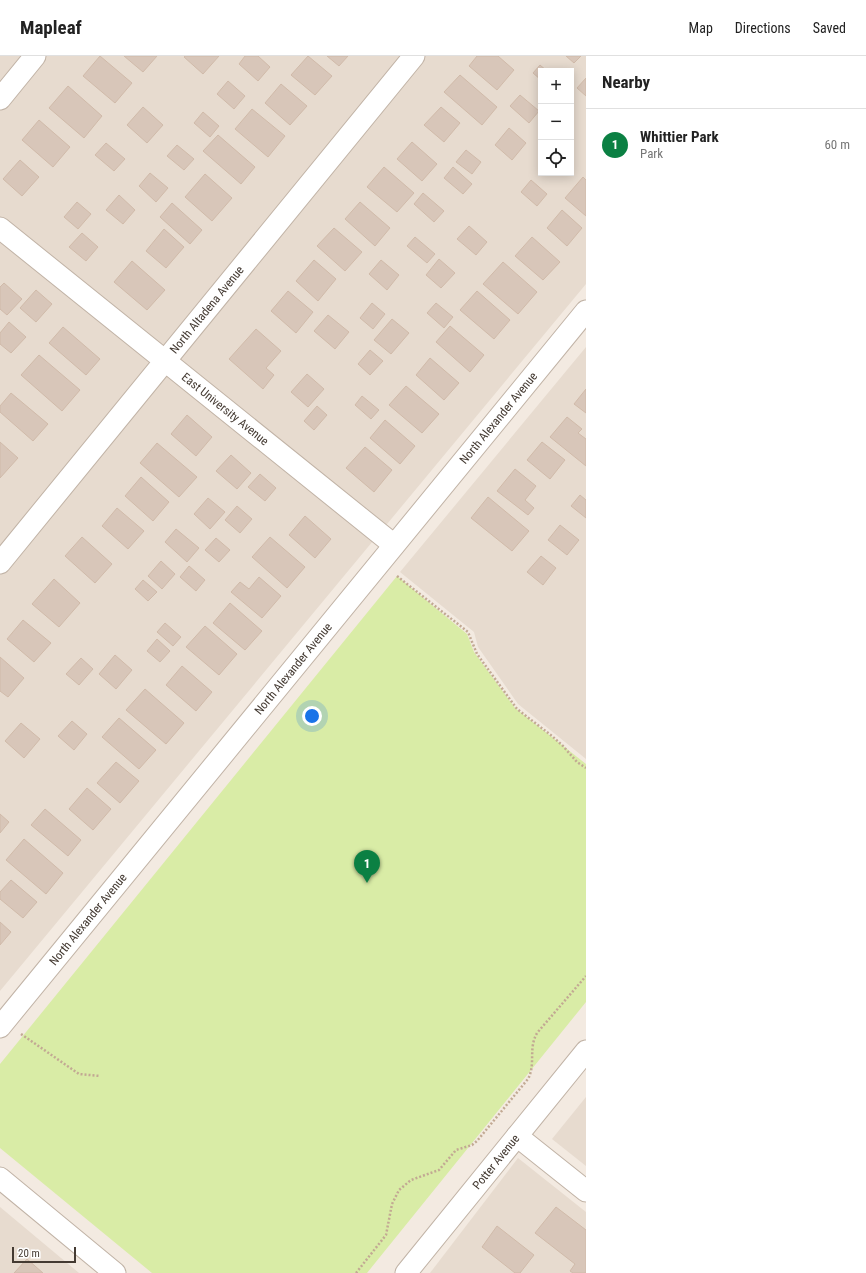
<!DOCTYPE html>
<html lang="en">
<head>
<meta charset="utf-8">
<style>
  :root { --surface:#fff; --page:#f2f2f2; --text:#222; --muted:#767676; --line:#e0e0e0; --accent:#0b8043 }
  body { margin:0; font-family:"Roboto Condensed",sans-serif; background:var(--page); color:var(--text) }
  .controls { position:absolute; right:12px; top:12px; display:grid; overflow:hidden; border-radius:0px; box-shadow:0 2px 10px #0003 }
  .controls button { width:36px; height:36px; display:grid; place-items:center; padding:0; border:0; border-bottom:1px solid var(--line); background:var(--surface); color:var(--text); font:20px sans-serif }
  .scale { position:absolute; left:12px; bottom:10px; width:64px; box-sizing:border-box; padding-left:4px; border:2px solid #443a32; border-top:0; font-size:11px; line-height:14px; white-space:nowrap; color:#443a32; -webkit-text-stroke:3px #fff; paint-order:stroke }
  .you { position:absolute; left:312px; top:660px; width:14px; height:14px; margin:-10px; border:3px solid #fff; border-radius:50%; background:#1a73e8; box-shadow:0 0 0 6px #1a73e833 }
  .badge { display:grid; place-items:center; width:26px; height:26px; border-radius:50%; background:var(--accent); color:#fff; font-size:13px; font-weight:700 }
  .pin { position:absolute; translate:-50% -33px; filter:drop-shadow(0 1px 2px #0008) }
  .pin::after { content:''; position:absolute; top:21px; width:14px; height:12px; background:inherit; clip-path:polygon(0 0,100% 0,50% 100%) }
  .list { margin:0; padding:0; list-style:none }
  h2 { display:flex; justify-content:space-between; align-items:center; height:52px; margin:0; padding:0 16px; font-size:17px }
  h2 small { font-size:13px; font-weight:400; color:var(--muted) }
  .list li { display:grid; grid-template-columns:26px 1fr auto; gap:12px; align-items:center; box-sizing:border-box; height:72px; padding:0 16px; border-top:1px solid var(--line) }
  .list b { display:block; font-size:15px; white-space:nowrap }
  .list p { margin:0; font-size:13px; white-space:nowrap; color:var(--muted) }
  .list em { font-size:13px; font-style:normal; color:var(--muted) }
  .icon { flex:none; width:22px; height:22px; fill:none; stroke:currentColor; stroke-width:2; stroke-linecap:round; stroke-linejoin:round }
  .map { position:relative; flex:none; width:586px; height:1217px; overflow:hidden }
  header { display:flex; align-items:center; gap:24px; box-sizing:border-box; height:56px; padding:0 20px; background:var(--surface); border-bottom:1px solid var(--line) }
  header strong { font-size:19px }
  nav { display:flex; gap:22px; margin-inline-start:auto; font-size:14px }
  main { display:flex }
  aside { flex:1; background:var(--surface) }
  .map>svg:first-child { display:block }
  .residential { fill:#e7dbcf; fill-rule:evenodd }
  .green { fill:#d9eca6 }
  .building { fill:#d8c6b9; stroke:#d0baa9 }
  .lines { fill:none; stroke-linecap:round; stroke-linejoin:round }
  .minor-casing { stroke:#c1b3a6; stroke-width:23 }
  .path { stroke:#c2a993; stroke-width:2.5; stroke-dasharray:2 2; stroke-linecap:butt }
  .minor { stroke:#fff; stroke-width:21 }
  .labels { text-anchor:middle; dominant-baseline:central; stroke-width:3; stroke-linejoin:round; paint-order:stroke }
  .street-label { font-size:12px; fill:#443a32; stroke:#fff }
</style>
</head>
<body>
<header>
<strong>Mapleaf</strong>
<nav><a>Map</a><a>Directions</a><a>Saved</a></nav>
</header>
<main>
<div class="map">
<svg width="586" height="1217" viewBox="0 0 586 1217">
  <rect width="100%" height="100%" fill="#f3eae1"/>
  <!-- residential -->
  <g class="residential">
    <path d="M0 0H586V228L0 935ZM541 15H571V117H541Z"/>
    <path d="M586 291V703L518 648 478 591 474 576 400 516Z"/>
    <path d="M586 1041V1110L552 1083Z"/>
    <path d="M518 1102 586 1156V1217H430Z"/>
    <path d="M0 1151 79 1217H0Z"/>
  </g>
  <!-- green -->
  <path class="green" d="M397 520 467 578 474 596 515 652 586 708V946L367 1217H152L0 1092V1008Z"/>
  <!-- building -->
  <g class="building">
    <path d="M100 0 132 27 115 47 83 20Z"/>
    <path d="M124 0H157L143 16Z"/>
    <path d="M185 0H219L203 18 184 1Z"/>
    <path d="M245 0H258L270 11 258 25 239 8Z"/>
    <path d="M308 0 332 20 315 39 291 19Z"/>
    <path d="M327 0H348L339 10Z"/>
    <path d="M477 0H498L514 14 497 34 469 10Z"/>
    <path d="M566 0H581L574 7Z"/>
    <path d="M540 9 547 15H541V24L533 17Z"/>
    <path d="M460 19 497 51 482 69 444 36Z"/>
    <path d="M586 22V40L577 32Z"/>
    <path d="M228 25 245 40 234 53 217 38Z"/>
    <path d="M281 28 307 50 290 69 265 47Z"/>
    <path d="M68 30 102 60 84 82 49 52Z"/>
    <path d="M520 39 539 55 529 67 510 50Z"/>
    <path d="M143 51 163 69 147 87 127 69Z"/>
    <path d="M441 51 460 67 444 86 424 69Z"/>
    <path d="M252 53 285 80 268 101 235 73Z"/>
    <path d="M203 56 219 70 210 81 194 67Z"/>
    <path d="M39 64 70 91 53 111 22 84Z"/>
    <path d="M509 72 526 87 512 104 495 89Z"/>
    <path d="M218 79 255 111 241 128 203 95Z"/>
    <path d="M412 86 437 108 422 125 397 103Z"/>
    <path d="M106 87 125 103 114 115 95 99Z"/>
    <path d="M177 89 194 103 184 114 167 100Z"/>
    <path d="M466 94 481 106 472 118 456 106Z"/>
    <path d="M20 104 39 121 22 140 3 123Z"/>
    <path d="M384 111 414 137 397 156 367 131Z"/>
    <path d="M453 111 472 128 463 138 444 122Z"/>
    <path d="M150 117 168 132 156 146 139 130Z"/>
    <path d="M205 118 232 142 212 165 185 141Z"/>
    <path d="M583 121 586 124V160L565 142Z"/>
    <path d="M531 124 547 138 537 150 521 136Z"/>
    <path d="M423 137 444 155 434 166 414 148Z"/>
    <path d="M119 139 135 154 123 168 106 154Z"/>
    <path d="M77 146 91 158 78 173 64 161Z"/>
    <path d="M360 146 390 172 375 190 345 163Z"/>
    <path d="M172 147 202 174 190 188 160 161Z"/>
    <path d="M562 154 582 172 567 190 547 172Z"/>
    <path d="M469 170 487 186 476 199 457 183Z"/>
    <path d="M334 172 362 196 345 215 317 190Z"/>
    <path d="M164 173 184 191 166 212 146 195Z"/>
    <path d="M82 177 98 191 86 205 69 191Z"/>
    <path d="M415 181 435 198 427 207 407 190Z"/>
    <path d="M532 181 560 206 543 224 515 200Z"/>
    <path d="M439 203 455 217 441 232 426 219Z"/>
    <path d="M314 204 336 223 318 245 296 225Z"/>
    <path d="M381 204 399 219 387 234 369 218Z"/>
    <path d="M132 205 165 234 147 254 114 226Z"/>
    <path d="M503 206 537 236 518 258 483 228Z"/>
    <path d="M4 227 22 243 7 259 0 253V231Z"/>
    <path d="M36 234 52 248 36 266 20 252Z"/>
    <path d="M288 235 313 256 296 277 271 255Z"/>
    <path d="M477 235 510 264 494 283 460 254Z"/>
    <path d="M372 247 385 258 373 273 360 262Z"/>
    <path d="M436 247 453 261 444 272 427 257Z"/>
    <path d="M328 259 349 276 335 293 314 275Z"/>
    <path d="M392 263 409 277 391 298 374 284Z"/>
    <path d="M9 266 26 281 11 297 0 288V277Z"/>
    <path d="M450 270 484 299 470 316 436 286Z"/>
    <path d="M63 271 100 303 86 319 49 287Z"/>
    <path d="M256 273 281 295 266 312 274 319 263 333 229 303Z"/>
    <path d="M370 294 383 305 370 319 358 308Z"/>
    <path d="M39 299 80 334 62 355 21 319Z"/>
    <path d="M430 302 459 327 444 344 416 319Z"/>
    <path d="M307 318 324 333 308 351 291 336Z"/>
    <path d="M406 330 439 358 422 377 389 349Z"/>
    <path d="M586 333V357L574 348Z"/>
    <path d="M11 337 48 368 33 385 0 356V350Z"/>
    <path d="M362 340 379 354 371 363 355 349Z"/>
    <path d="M317 350 327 359 314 374 304 365Z"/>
    <path d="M187 359 212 381 196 400 171 378Z"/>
    <path d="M567 361 582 373 578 377 586 383V410L550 381Z"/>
    <path d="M385 364 415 390 400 408 370 382Z"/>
    <path d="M0 386 18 402 0 422Z"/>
    <path d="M542 386 565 404 550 423 527 404Z"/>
    <path d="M157 387 197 421 179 441 140 407Z"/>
    <path d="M365 391 392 414 374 436 346 412Z"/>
    <path d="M231 399 251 417 237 433 216 415Z"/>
    <path d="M515 413 536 430 525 444 534 452 528 459 497 435Z"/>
    <path d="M260 418 276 432 265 445 248 431Z"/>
    <path d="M141 421 169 446 153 465 125 440Z"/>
    <path d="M580 439 586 444V462L571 450Z"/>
    <path d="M488 441 529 475 512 495 471 462Z"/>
    <path d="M208 442 225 456 210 473 194 458Z"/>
    <path d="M237 450 252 463 240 477 225 464Z"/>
    <path d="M117 452 144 475 128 493 102 470Z"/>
    <path d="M305 460 331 483 315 502 289 479Z"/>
    <path d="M560 469 579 484 567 499 548 484Z"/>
    <path d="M176 473 199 492 187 506 165 486Z"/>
    <path d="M82 481 112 508 95 527 65 500Z"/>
    <path d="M270 481 305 511 287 532 252 501Z"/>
    <path d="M216 482 230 494 219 506 205 494Z"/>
    <path d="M541 500 556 512 543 529 527 516Z"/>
    <path d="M161 505 175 518 162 533 148 520Z"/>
    <path d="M189 510 205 524 196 535 180 521Z"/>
    <path d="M259 521 281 540 262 562 231 536 240 526 249 533Z"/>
    <path d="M54 523 80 547 59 571 32 548Z"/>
    <path d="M143 524 157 536 148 545 135 533Z"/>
    <path d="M230 547 262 575 245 594 213 567Z"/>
    <path d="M23 564 51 587 34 606 7 583Z"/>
    <path d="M165 567 181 581 173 590 157 576Z"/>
    <path d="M205 570 237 598 219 619 186 591Z"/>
    <path d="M157 583 170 595 160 606 147 595Z"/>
    <path d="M115 599 132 614 116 633 99 618Z"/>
    <path d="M0 601 24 622 8 641 0 635Z"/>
    <path d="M81 602 93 613 79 629 66 618Z"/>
    <path d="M182 610 212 636 196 655 166 629Z"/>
    <path d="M145 633 184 667 166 688 126 654Z"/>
    <path d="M119 662 156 694 139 713 102 681Z"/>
    <path d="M72 665 87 678 74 694 58 680Z"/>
    <path d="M21 667 40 683 24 702 5 685Z"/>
    <path d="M116 706 139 725 120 747 97 727Z"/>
    <path d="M87 732 111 753 93 774 69 753Z"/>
    <path d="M45 753 81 784 68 800 31 769Z"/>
    <path d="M0 758 9 766 0 777Z"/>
    <path d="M24 783 63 817 46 838 6 804Z"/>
    <path d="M11 824 37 846 23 862 0 843V836Z"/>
    <path d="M0 866 11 876 0 889Z"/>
    <path d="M556 1151 586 1174V1217H573L570 1215 575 1208 535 1177Z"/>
    <path d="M497 1170 534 1199 520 1217H515L482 1191Z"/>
    <path d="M27 1203 43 1217H14Z"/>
  </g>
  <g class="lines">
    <defs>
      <g id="minor">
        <path d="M0 43 35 0"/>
        <path id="s1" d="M0 172 394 489"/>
        <path id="s2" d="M0 507 414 0"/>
        <path id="s3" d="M0 971 586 255"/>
        <path d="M517 1080 586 1135"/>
        <path d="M0 1122 115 1217"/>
        <path id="s4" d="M406 1217 586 995"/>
      </g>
    </defs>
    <!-- minor casing -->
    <use href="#minor" class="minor-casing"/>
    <!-- path -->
    <g class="path">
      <path d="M397 520 468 576 477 598 517 653 552 680 563 690 577 706 586 712"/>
      <path d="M21 978 79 1018 100 1020"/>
      <path d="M356 1217 386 1179 392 1148 399 1134 411 1124 439 1114 456 1094 472 1089 477 1085 528 1023C536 1008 528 993 537 977L586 920"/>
    </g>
    <!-- minor -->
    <use href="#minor" class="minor"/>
  </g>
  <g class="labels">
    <!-- street labels -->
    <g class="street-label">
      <text stroke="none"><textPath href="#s2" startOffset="327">North Altadena Avenue</textPath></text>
      <text stroke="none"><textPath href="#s1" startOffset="289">East University Avenue</textPath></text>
      <text stroke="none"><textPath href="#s3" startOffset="787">North Alexander Avenue</textPath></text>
      <text stroke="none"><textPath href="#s3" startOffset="463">North Alexander Avenue</textPath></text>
      <text stroke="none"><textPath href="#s3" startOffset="139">North Alexander Avenue</textPath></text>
      <text stroke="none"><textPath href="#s4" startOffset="143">Potter Avenue</textPath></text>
    </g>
  </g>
</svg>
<div class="controls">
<button>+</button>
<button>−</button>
<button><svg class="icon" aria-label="locate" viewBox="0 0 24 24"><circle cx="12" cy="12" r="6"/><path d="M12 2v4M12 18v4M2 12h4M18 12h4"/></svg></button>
</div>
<div class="scale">20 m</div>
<div class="you"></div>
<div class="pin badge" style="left:367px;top:827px">1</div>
</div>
<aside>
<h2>Nearby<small></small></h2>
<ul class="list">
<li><span class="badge">1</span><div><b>Whittier Park</b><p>Park</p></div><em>60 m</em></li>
</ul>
</aside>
</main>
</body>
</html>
